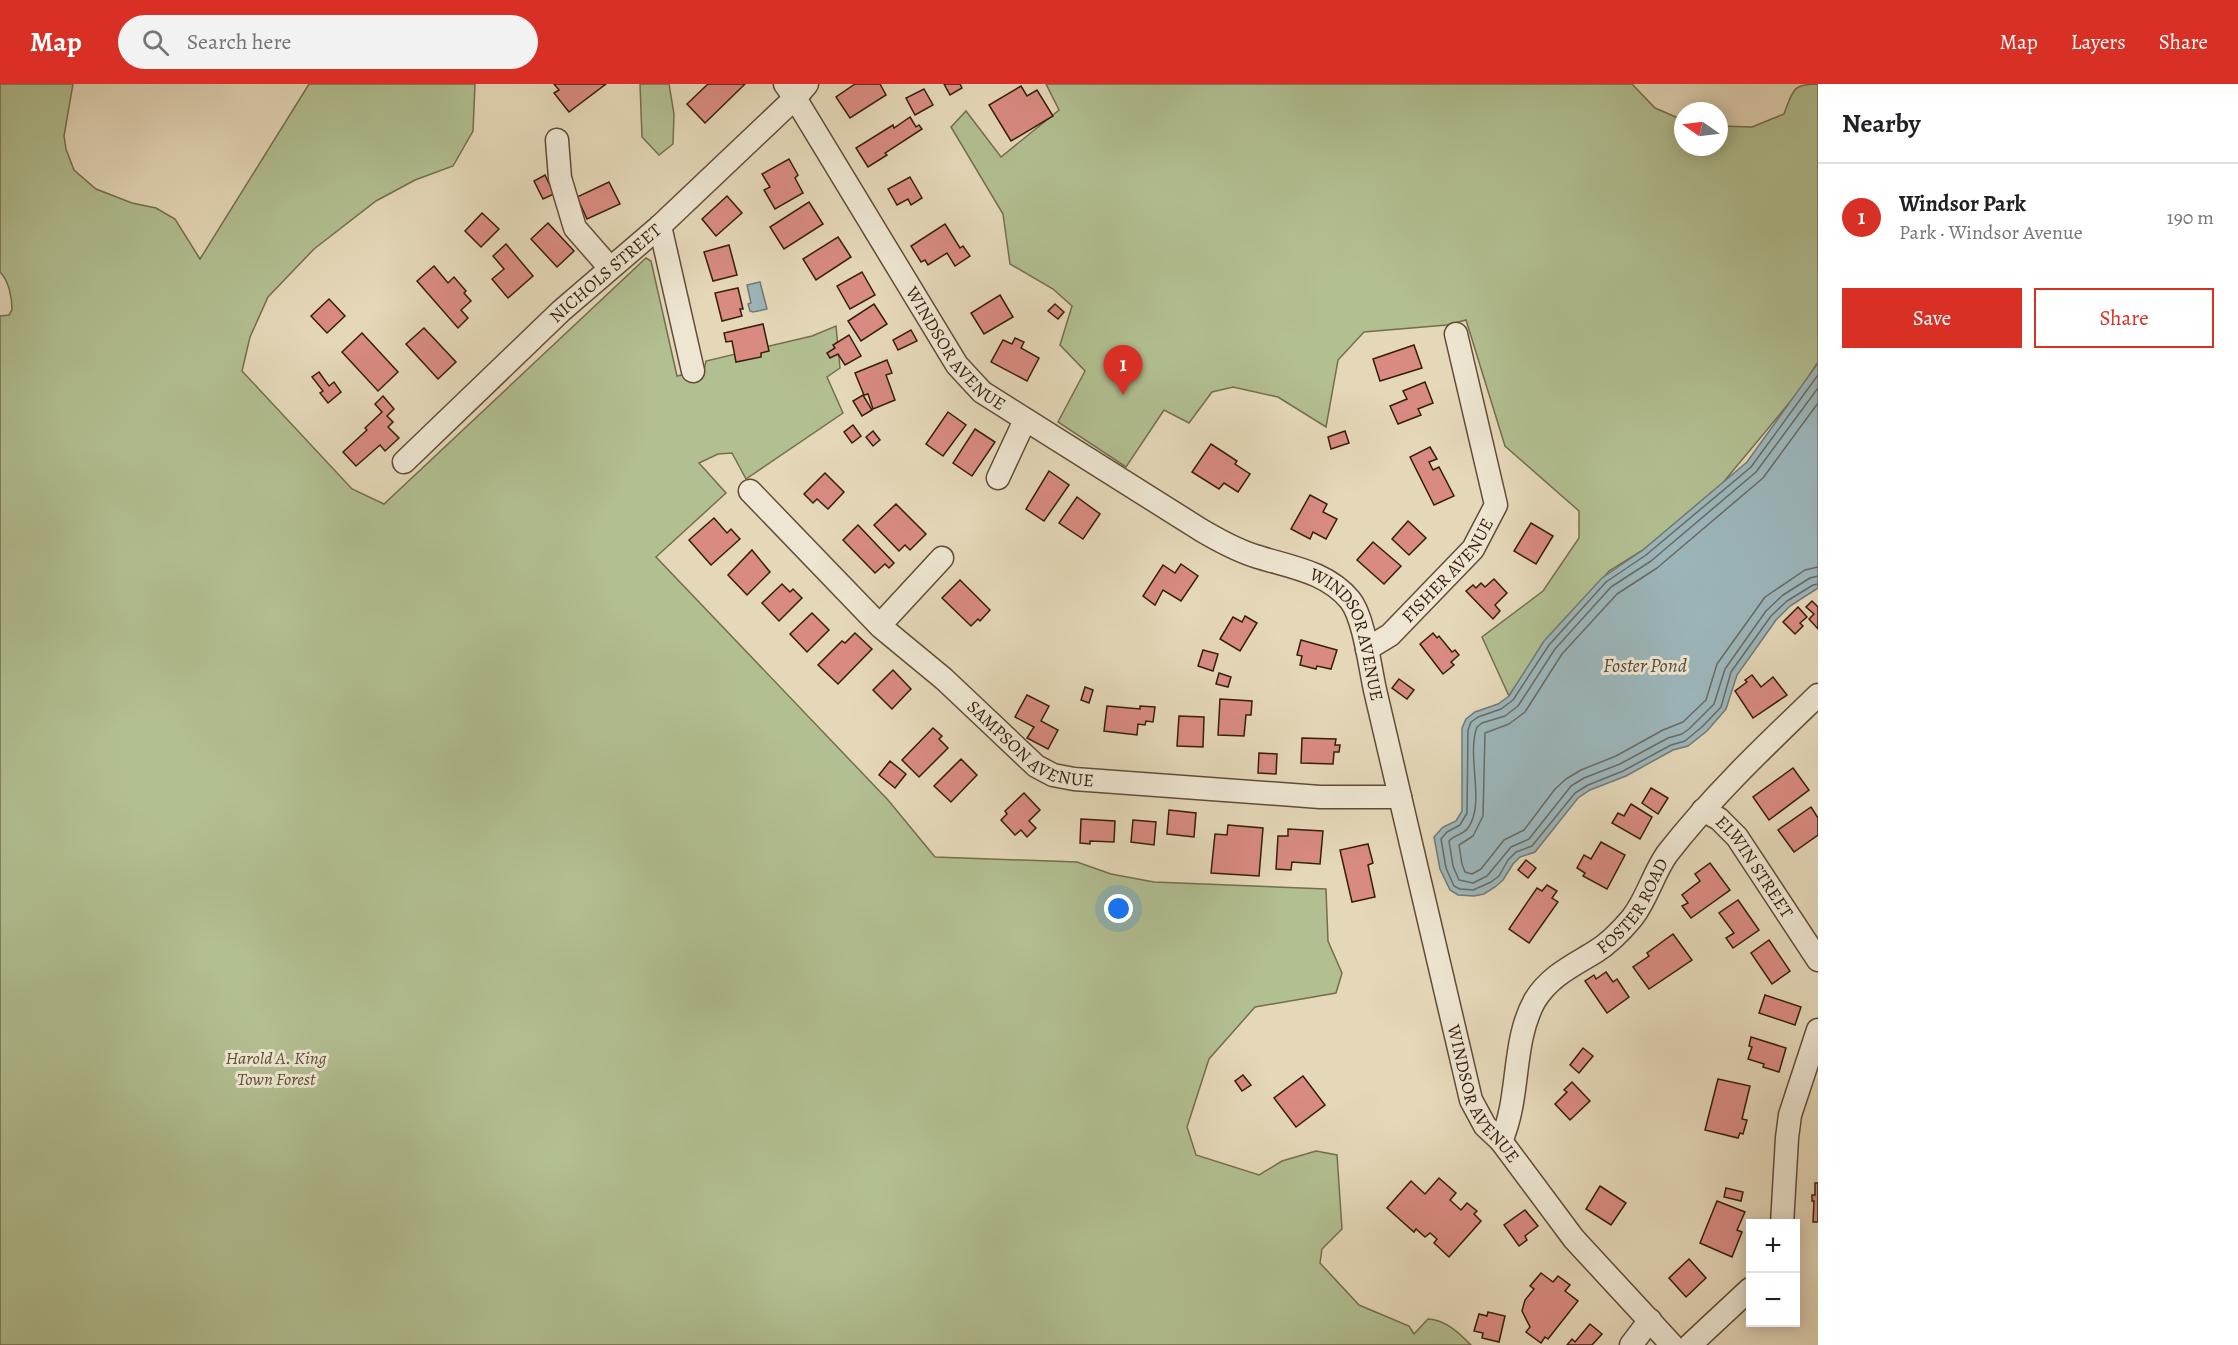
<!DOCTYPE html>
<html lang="en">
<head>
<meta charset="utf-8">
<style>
  :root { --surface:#fff; --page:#f2f2f2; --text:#202124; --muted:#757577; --line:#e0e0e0; --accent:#d93025 }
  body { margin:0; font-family:Alegreya,serif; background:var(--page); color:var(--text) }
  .controls { position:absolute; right:18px; bottom:18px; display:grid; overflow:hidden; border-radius:0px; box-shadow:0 3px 15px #0003 }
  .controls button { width:54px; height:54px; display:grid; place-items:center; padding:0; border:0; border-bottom:2px solid var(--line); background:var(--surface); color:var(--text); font:30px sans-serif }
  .compass { position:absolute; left:1674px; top:18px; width:54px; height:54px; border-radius:50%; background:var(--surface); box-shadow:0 3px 15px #0003; rotate:284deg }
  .you { position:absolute; left:1119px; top:825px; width:21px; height:21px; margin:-15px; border:4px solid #fff; border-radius:50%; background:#1a73e8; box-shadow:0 0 0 9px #1a73e833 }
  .badge { display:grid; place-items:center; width:39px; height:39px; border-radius:50%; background:var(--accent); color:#fff; font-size:20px; font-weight:700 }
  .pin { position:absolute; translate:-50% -50px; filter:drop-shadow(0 2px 3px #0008) }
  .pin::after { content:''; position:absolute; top:32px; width:21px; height:18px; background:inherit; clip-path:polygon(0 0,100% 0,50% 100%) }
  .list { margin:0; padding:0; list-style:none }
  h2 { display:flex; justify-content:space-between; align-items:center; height:78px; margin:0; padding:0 24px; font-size:26px }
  h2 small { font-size:20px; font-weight:400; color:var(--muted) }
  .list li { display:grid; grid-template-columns:39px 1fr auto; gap:18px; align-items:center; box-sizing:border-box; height:108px; padding:0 24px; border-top:2px solid var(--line) }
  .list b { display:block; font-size:22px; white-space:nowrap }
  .list p { margin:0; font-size:20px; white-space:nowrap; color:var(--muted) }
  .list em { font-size:20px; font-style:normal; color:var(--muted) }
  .actions { display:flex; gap:12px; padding:18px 24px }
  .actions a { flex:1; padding:14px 0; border:2px solid var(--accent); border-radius:0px; text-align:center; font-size:21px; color:var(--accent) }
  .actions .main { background:var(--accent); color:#fff }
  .icon { flex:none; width:33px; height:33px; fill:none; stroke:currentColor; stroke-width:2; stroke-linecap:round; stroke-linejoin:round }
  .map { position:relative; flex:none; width:1818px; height:1261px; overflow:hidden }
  header { display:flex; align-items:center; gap:36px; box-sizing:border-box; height:84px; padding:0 30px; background:var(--accent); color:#fff }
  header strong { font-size:28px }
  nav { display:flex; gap:33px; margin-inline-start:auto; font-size:21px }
  .search { width:420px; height:54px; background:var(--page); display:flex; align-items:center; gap:15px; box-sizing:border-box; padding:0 21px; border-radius:33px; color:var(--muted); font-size:22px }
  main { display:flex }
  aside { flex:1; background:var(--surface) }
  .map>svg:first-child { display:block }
  .green { fill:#b2bf91; stroke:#746e4e; stroke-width:1.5 }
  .water { fill:#9cb6bb; stroke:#737975; stroke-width:1.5 }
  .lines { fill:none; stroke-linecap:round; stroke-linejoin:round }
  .shore { stroke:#696a63; stroke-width:1.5 }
  .building { fill:#d98b82; stroke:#361e0b; stroke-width:1.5 }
  .minor-casing { stroke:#624c36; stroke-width:25 }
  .minor { stroke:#eee6d2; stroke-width:22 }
  .labels { text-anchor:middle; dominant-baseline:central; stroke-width:6; stroke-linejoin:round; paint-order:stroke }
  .street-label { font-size:18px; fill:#361e0b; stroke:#eee6d2 }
  .park-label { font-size:18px; font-style:italic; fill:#5b4e33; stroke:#eee6d2 }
  .water-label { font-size:20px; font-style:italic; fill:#554c40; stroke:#eee6d2 }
</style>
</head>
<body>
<header>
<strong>Map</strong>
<div class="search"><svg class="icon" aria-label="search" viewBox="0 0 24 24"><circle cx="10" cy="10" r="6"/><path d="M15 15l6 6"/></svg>Search here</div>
<nav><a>Map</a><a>Layers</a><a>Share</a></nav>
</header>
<main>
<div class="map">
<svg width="1818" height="1261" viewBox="0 0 1818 1261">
  <rect width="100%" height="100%" fill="#e5d8b9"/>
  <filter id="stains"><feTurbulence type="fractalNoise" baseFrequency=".00333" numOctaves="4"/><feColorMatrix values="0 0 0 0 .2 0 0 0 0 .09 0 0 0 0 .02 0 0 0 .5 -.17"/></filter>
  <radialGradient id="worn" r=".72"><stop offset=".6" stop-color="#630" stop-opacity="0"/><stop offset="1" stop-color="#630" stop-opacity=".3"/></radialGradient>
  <!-- green -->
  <g class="green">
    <path d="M0 0H73L64 52 66 65 74 86 96 105 132 119 156 124 175 135 200 175 309 0H475L473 47 453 82 415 96 376 117 314 165 268 213 250 253 242 287 352 405 384 420 646 174 651 177 677 292 704 286 706 277 812 252 836 242 840 284 827 293 843 329 746 395 732 369 718 370 699 379 726 409 656 473 888 716 935 773 1077 778 1111 790 1154 798 1326 805 1328 857 1342 889 1336 909 1255 923 1209 975 1187 1043 1196 1071 1259 1091 1282 1077 1316 1067 1337 1071 1342 1145 1322 1165 1320 1179 1359 1221 1409 1242 1414 1250 1428 1235C1446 1236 1459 1249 1471 1261H0V232L9 231 12 226C12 214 9 197 0 188Z"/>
    <path d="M640 0H669L674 30 673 60 659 71 642 53Z"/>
    <path d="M1046 0H1632L1655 24 1683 36V63H1719V42L1752 43 1784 30C1793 7 1791 0 1818 0V278L1800 306 1721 401 1643 466 1609 487 1534 574 1509 612 1482 553 1543 507 1579 454V427L1505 362 1466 236 1447 241 1364 248 1338 276 1326 343 1278 313 1233 303 1212 308 1189 339 1164 326 1126 383 1058 338 1085 287 1060 261 1072 222 1053 205 1010 180 1003 130 951 43 966 27 1001 73 1059 26Z"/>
  </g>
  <!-- water -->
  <g class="water">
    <path d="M760 198 767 225 753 228 750 227 748 220 751 219 747 201Z"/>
    <path d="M1818 279V504L1790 522 1776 536 1737 591 1726 625 1707 647 1688 662 1673 666 1626 692 1590 706 1578 714 1535 768 1520 773 1513 780 1503 796 1495 803 1484 810 1474 812 1458 811 1450 806 1440 785 1434 753 1443 743 1456 737 1462 727V644L1466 635 1475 628 1498 620 1509 612 1544 557 1602 494 1643 466 1747 378Z"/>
  </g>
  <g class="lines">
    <!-- shore -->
    <g class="shore">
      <path d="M1818 291 1751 383 1646 471 1606 498 1549 561 1513 616 1501 625 1478 633 1471 638 1468 646 1467 729 1460 741 1447 748 1441 755 1446 784 1454 802 1460 805 1473 806 1491 798 1499 792 1508 776 1516 768 1532 762 1575 709 1588 701 1623 687 1671 661 1685 657 1703 642 1721 623 1731 588 1771 532 1787 517 1813 501 1818 500"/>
      <path d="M1818 304 1756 388 1651 477 1611 503 1555 565 1518 622 1505 632 1482 639 1477 643C1466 673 1486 719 1468 744 1463 751 1454 751 1449 757L1453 782 1459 796 1473 799 1487 792 1511 763 1529 755 1571 702 1584 694 1620 680 1668 654 1682 650 1689 645 1714 620 1725 585 1766 527 1783 511 1810 494 1818 492"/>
      <path d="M1818 319 1763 394 1657 484 1617 510 1562 570 1525 628 1509 640 1485 649 1483 732 1473 752 1459 761 1462 780 1465 788 1472 790 1481 785 1504 756 1524 746 1555 705 1566 695 1581 686 1616 672 1663 646 1683 638 1706 616 1717 580 1765 513 1805 486 1818 483"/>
    </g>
  </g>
  <!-- building -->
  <g class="building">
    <path d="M554 0H606L569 28 554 9 559 6Z"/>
    <path d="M708 0H745L705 39 687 20Z"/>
    <path d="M855 0H880L886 11 850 34 836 13Z"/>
    <path d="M944 0H960L962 4 950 11Z"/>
    <path d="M1021 2 1027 12 1037 6 1053 32 1011 57 989 21Z"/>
    <path d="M924 5 933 21 915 31 906 14Z"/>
    <path d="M910 33 916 43 919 41 922 45 885 69 887 71 868 83 856 64 893 41 894 44Z"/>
    <path d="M789 75 798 91 795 94 803 109 775 125 764 106 770 103 762 90Z"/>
    <path d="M545 91 554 110 543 115 534 97Z"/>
    <path d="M910 93 922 114 911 121 908 115 897 121 888 105Z"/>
    <path d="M609 98 620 120 587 135 577 113Z"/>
    <path d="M727 112 742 129 716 152 702 135Z"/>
    <path d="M809 118 823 140 784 165 770 143Z"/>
    <path d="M482 129 499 145 481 163 465 147Z"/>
    <path d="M548 139 574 167 557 183 531 155Z"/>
    <path d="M945 140 960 164 963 162 970 172 955 182 947 169 928 181 925 176 921 178 911 162Z"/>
    <path d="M838 153 851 173 816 196 803 175Z"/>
    <path d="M506 160 533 192 508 214 492 195 504 185 493 172Z"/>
    <path d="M729 161 737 191 713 197 704 168Z"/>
    <path d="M434 182 448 199 454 193 466 207 464 209 471 217 461 226 468 234 458 244 417 197Z"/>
    <path d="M862 188 875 211 850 225 837 202Z"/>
    <path d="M738 204 743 225H740L742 232 722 237 715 209Z"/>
    <path d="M1000 211 1013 233 984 250 971 229Z"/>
    <path d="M329 215 345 232 327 249 311 232Z"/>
    <path d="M874 220 887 240 861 257 848 237Z"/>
    <path d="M1055 220 1064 228 1058 235 1048 227Z"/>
    <path d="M763 240 769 267 761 269V273L736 278 732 257 726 258 724 249Z"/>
    <path d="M424 244 456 278 438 295 406 260Z"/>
    <path d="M911 246 917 257 898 266 893 256Z"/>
    <path d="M362 249 398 288 378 307 342 268Z"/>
    <path d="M849 251 861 272 845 281 838 270 830 274 827 269 835 264 833 261Z"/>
    <path d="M1015 254 1024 258 1021 264 1039 274 1027 297 991 278 1003 256 1012 260Z"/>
    <path d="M1414 261 1422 284 1380 297 1373 275Z"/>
    <path d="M887 276 892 289 886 291 895 316 873 325 868 310 864 311 855 289Z"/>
    <path d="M319 288 329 302 334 298 341 308 328 319 320 309 323 307 312 293Z"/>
    <path d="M1425 298 1433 319 1418 325 1421 331 1398 340 1390 322 1407 315 1403 307Z"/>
    <path d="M863 311 872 326 862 332 853 317Z"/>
    <path d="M383 312 394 325 387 332 393 338 388 343 399 354 385 367 380 361 356 382 343 368 367 346 365 344 382 328 375 320Z"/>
    <path d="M948 328 966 341 943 372 926 360Z"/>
    <path d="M853 341 861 352 852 359 844 348Z"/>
    <path d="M975 345 995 358 972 392 953 379Z"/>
    <path d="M873 347 880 356 873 362 866 353Z"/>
    <path d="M1345 347 1349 359 1331 365 1328 353Z"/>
    <path d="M1211 360 1237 377 1235 380 1250 390 1238 408 1224 399 1219 405 1192 388Z"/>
    <path d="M1430 363 1437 375 1429 378 1433 386 1439 383 1454 412 1434 421 1410 373Z"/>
    <path d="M1049 387 1069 401 1044 437 1026 425Z"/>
    <path d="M825 389 844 408 828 425 817 415 813 419 804 410Z"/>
    <path d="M1310 411 1327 420 1323 428 1337 435 1326 455 1313 448 1310 455 1291 445Z"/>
    <path d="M1077 413 1100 430 1083 455 1059 439Z"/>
    <path d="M896 420 926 450 910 466 905 461 899 467 874 441Z"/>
    <path d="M714 434 727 449 731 445 740 455 711 481 689 456Z"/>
    <path d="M1408 437 1426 454 1409 471 1392 455Z"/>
    <path d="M1531 439 1553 452 1536 480 1514 467Z"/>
    <path d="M858 441 894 479 889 484 885 480 875 489 843 456Z"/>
    <path d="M1373 458 1401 482 1384 500 1357 476Z"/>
    <path d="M752 466 770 488 747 511 728 491Z"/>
    <path d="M1181 480 1198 492 1181 517 1163 506 1155 521 1143 512 1163 481 1175 489Z"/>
    <path d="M1494 495 1507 509 1495 521 1500 527 1493 535 1466 507 1473 501 1476 504 1481 499 1485 503Z"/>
    <path d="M960 496 990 526 980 537 978 535 971 542 942 514Z"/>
    <path d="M782 500 790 508 793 505 802 514 779 537 762 519Z"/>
    <path d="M1812 517 1818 523V545L1809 535 1814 530 1806 523Z"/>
    <path d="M1798 523 1807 533 1800 539 1803 542 1795 550 1783 538Z"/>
    <path d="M812 529 829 546 807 568 790 550Z"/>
    <path d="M1245 532 1257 539 1240 567 1220 555 1233 533 1242 538Z"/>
    <path d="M855 549 872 565 838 600 818 581 842 557 845 559Z"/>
    <path d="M1433 549 1437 554 1439 552 1452 568 1455 566 1459 571 1451 578 1454 581 1443 590 1420 560Z"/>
    <path d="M1301 556 1337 566 1331 585 1317 582 1316 585 1300 581 1302 572 1297 571Z"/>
    <path d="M1203 566 1218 570 1213 587 1198 582Z"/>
    <path d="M893 586 911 605 892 625 873 606Z"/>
    <path d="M1219 589 1231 593 1228 603 1216 600Z"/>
    <path d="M1752 591 1761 603 1773 593 1787 611 1753 634 1735 607 1747 598 1745 596Z"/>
    <path d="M1399 595 1414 606 1407 615 1392 604Z"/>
    <path d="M1085 603 1093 606 1089 619 1081 616Z"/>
    <path d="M1027 611 1049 622 1041 637 1058 646 1048 665 1027 654 1034 643 1015 633Z"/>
    <path d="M1220 615 1252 617 1251 631H1246L1244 652 1218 651Z"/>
    <path d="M1107 622 1140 625V622L1155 623 1153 638 1146 637 1145 641 1138 640 1137 651 1104 647Z"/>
    <path d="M1179 632 1204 633 1203 663 1177 662Z"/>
    <path d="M933 644 942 652 939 655 948 664 919 693 902 676Z"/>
    <path d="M1302 654 1336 655 1335 661H1340L1339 668H1334L1333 680 1301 679Z"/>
    <path d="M1259 669 1277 670 1276 690 1258 689Z"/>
    <path d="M961 675 977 691 951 718 934 702Z"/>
    <path d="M890 677 906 690 895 704 879 691Z"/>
    <path d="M1793 684 1809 706 1769 736 1753 713Z"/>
    <path d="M1651 704 1668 714 1658 730 1642 719Z"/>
    <path d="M1024 709 1040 726 1029 737 1036 744 1027 753 1021 746 1015 751 1001 736 1007 730 1005 727Z"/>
    <path d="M1631 720 1652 733 1640 755 1612 739 1618 729 1624 732Z"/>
    <path d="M1811 723 1818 734V751L1794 768 1778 746Z"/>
    <path d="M1169 726 1196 729 1194 753 1167 750Z"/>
    <path d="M1081 735 1115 737 1114 758 1090 757V760L1080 759Z"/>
    <path d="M1133 736 1156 738 1154 761 1131 758Z"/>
    <path d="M1228 741 1263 744 1259 792 1211 789 1215 750 1227 751Z"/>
    <path d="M1288 745 1323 747 1320 780 1292 778 1291 786 1276 785 1278 752H1288Z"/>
    <path d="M1601 758 1625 771 1607 805 1583 792 1585 789 1577 784 1584 771 1591 775Z"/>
    <path d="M1368 760 1373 779 1368 781 1375 813 1352 818 1340 766Z"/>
    <path d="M1526 776 1536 784 1528 794 1518 786Z"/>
    <path d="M1710 779 1730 806 1691 834 1682 822 1688 819 1682 811 1700 797 1695 790Z"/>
    <path d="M1547 801 1557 807 1552 814 1558 818 1529 859 1509 845 1537 804 1542 807Z"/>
    <path d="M1738 816 1759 846 1733 864 1726 854 1734 849 1719 829Z"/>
    <path d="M1673 850 1692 876 1649 905 1633 883 1649 872 1647 869Z"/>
    <path d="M1769 856 1790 887 1772 900 1751 869Z"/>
    <path d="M1606 888 1613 898 1617 895 1629 913 1607 929 1585 897 1594 891 1596 895Z"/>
    <path d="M1765 911 1801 923 1795 941 1759 929Z"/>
    <path d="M1751 953 1786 964 1779 988 1763 983 1764 980 1748 975 1752 963 1749 962Z"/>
    <path d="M1583 964 1593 972 1579 989 1570 981Z"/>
    <path d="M1243 991 1251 1001 1242 1007 1235 997Z"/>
    <path d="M1303 992 1325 1021 1296 1043 1274 1014Z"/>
    <path d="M1718 995 1750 1002 1742 1035 1747 1036 1743 1050 1740 1049 1738 1054 1705 1046Z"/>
    <path d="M1572 998 1590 1017 1570 1036 1555 1020 1567 1008 1564 1006Z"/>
    <path d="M1439 1094 1456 1109 1450 1116 1461 1126 1467 1119 1477 1127 1474 1130 1481 1137 1449 1173 1434 1159 1437 1155 1430 1149 1425 1153 1416 1145 1414 1148 1387 1124 1411 1097 1425 1110Z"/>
    <path d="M1815 1099H1818V1138H1813L1814 1117H1812V1111H1815Z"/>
    <path d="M1600 1102 1626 1119 1611 1141 1586 1125Z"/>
    <path d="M1726 1104 1743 1108 1741 1117 1724 1113Z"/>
    <path d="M1717 1117 1745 1128 1737 1146 1742 1148 1732 1173 1700 1159Z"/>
    <path d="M1525 1126 1538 1142 1525 1152 1527 1156 1519 1162 1504 1141Z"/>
    <path d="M1689 1175 1706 1194 1686 1213 1669 1194Z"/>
    <path d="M1541 1189 1553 1198 1558 1192 1570 1201 1565 1207 1578 1217 1548 1255 1545 1253 1541 1259 1526 1248 1530 1243 1522 1227 1525 1216 1534 1205 1530 1202Z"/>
    <path d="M1488 1228 1505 1232 1499 1258 1482 1254 1483 1249 1474 1247 1479 1230 1487 1232Z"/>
    <path d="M1590 1240 1602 1250 1592 1261H1567L1572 1255 1575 1258Z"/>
  </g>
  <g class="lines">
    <defs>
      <g id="minor">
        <path id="s1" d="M785 0 795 14 957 281 982 308 1201 446C1218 456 1236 466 1255 472 1289 483 1326 487 1350 516 1364 533 1370 584 1375 606L1471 1016 1485 1042 1501 1057 1574 1155 1672 1261"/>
        <path d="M557 56 560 94 575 144 610 184"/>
        <path d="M660 142 693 287"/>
        <path id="s2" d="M404 378 561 227 660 142 795 14 807 0"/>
        <path d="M998 394 1025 336"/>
        <path id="s3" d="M750 407 881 543 944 595 1036 682 1053 691 1074 695 1320 713H1400"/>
        <path d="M880 541 942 474"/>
        <path id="s4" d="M1367 565 1390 551 1473 465 1496 421 1456 250"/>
        <path id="s5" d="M1703 726 1719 735 1737 753 1818 876"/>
        <path id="s6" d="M1501 1057C1521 1012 1511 959 1535 916 1550 892 1572 882 1595 868 1608 860 1622 846 1632 834 1647 815 1653 790 1667 770 1712 712 1765 662 1818 611"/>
        <path d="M1782 1140 1787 1054 1790 1031 1818 946"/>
        <path d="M1631 1261 1650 1236"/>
        <path d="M1690 1261 1750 1205"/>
      </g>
    </defs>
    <!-- minor casing -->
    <use href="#minor" class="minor-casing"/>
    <!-- minor -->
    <use href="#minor" class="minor"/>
  </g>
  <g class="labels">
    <!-- street labels -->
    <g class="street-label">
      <text stroke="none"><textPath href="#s2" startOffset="276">NICHOLS STREET</textPath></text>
      <text stroke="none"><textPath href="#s1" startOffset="316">WINDSOR AVENUE</textPath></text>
      <text stroke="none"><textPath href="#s4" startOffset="114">FISHER AVENUE</textPath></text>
      <text stroke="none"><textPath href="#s1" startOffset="820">WINDSOR AVENUE</textPath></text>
      <text stroke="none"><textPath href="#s3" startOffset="382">SAMPSON AVENUE</textPath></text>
      <text stroke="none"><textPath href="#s5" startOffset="78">ELWIN STREET</textPath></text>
      <text stroke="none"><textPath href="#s6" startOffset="284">FOSTER ROAD</textPath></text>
      <text stroke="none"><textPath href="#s1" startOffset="1306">WINDSOR AVENUE</textPath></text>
    </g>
    <!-- park labels -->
    <g class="park-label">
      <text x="276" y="974">Harold A. King<tspan x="276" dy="21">Town Forest</tspan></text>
    </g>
    <!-- water labels -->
    <g class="water-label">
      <text x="1645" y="581">Foster Pond</text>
    </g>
  </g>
  <rect width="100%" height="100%" filter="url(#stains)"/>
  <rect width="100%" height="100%" fill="url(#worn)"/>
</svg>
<div class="controls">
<button>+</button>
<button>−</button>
</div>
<svg class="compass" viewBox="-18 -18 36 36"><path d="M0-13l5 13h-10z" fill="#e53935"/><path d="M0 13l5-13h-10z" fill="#757577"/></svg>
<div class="you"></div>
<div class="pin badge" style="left:1123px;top:311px">1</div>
</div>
<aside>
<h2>Nearby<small></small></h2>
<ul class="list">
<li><span class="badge">1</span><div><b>Windsor Park</b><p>Park · Windsor Avenue</p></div><em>190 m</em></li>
</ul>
<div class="actions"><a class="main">Save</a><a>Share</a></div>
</aside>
</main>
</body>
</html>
